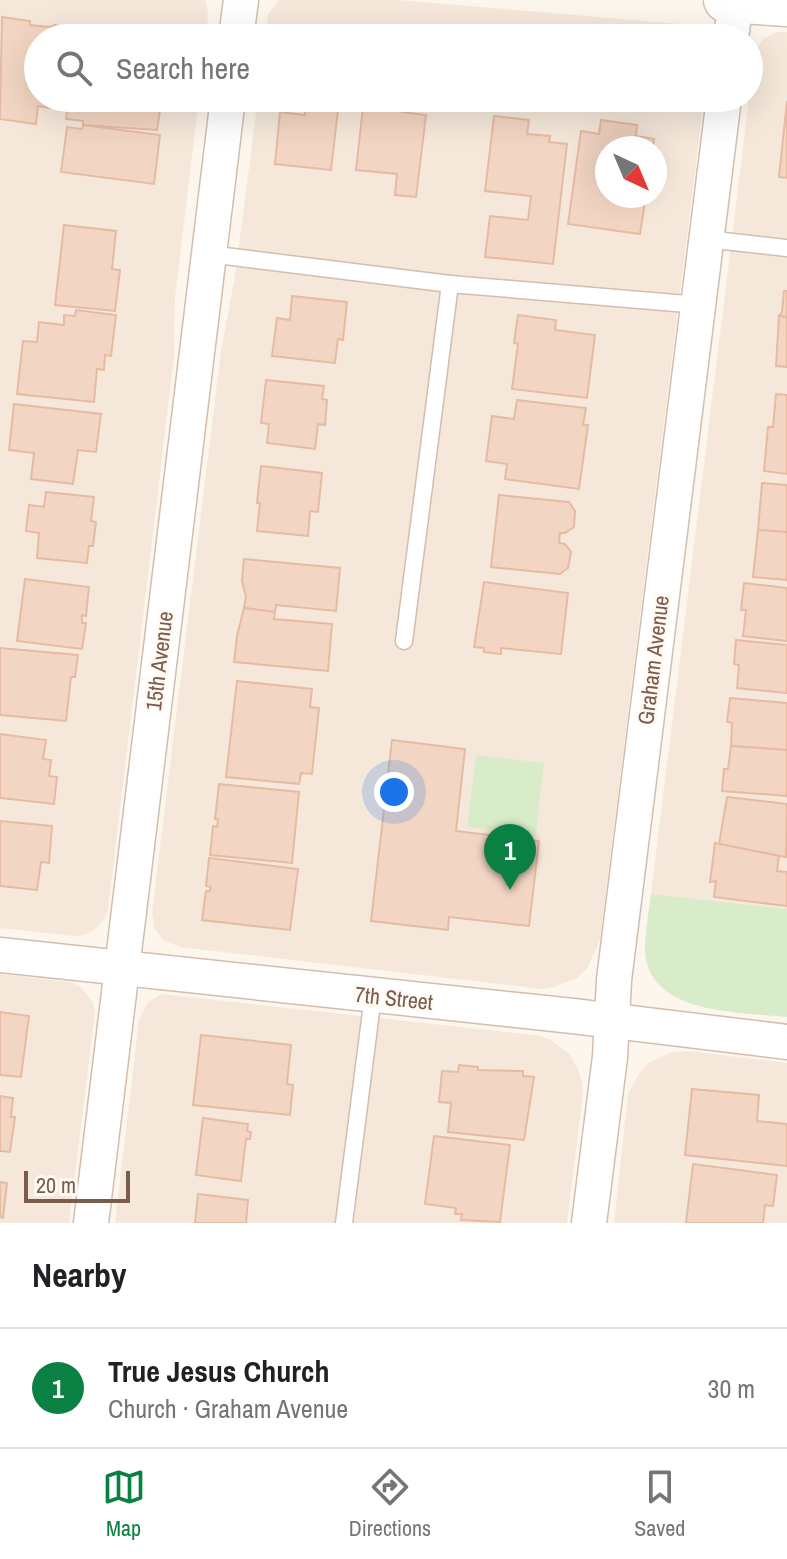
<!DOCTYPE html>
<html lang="en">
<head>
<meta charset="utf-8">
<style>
  :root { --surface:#fff; --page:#f2f2f2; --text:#202124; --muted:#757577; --line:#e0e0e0; --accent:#0b8043 }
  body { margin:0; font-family:"Archivo Narrow",sans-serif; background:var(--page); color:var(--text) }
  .compass { position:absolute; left:595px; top:136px; width:72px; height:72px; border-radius:50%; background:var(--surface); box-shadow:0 8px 32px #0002; rotate:136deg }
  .scale { position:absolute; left:24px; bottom:20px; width:106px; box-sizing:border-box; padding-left:8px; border:4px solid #7a5c4d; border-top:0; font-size:22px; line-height:28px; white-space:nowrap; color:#7a5c4d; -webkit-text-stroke:6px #fffaf3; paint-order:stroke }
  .you { position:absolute; left:394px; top:792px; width:28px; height:28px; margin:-20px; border:6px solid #fff; border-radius:50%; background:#1a73e8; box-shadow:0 0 0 12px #1a73e833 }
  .badge { display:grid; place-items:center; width:52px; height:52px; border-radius:50%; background:var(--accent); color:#fff; font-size:26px; font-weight:700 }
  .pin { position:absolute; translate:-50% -66px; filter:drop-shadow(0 2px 4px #0008) }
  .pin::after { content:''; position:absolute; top:42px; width:28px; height:24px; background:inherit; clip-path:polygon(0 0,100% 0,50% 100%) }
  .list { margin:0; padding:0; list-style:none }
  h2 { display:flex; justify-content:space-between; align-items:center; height:104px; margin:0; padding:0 32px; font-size:34px }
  h2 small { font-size:26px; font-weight:400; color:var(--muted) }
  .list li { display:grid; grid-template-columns:52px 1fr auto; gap:24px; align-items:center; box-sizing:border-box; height:120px; padding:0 32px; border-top:2px solid var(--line) }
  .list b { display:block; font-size:30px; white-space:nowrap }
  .list p { margin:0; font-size:26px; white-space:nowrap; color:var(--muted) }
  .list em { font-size:26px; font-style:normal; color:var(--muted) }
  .icon { flex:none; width:44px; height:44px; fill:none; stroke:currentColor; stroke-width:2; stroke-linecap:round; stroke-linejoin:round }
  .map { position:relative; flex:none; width:787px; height:1223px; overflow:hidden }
  .search { position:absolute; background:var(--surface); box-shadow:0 8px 32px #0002; left:24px; right:24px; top:24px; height:88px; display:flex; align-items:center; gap:20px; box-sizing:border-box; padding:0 28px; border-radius:44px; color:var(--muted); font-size:30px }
  .sheet { height:224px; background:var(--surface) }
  nav { display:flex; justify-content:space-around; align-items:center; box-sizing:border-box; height:112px; border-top:2px solid var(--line); background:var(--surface); font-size:22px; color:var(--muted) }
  nav a { display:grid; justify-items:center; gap:4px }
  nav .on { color:var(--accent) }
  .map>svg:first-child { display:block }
  .residential { fill:#f5e8da; fill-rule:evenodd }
  .green { fill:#d8ecc9 }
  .building { fill:#f3d5c3; stroke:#e6bba3; stroke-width:2 }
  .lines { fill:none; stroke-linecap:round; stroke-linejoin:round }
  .service-casing { stroke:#d1beb0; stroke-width:19 }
  .minor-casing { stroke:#d1beb0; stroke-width:37 }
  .secondary-casing { stroke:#d6c0b0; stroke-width:47 }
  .service { stroke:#fff; stroke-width:16 }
  .minor { stroke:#fff; stroke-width:34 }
  .secondary { stroke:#fff; stroke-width:44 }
  .labels { text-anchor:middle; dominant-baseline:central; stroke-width:6; stroke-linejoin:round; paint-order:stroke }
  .street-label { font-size:22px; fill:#7a5c4d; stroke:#fffaf3 }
</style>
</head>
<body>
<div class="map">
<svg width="787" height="1223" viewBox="0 0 787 1223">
  <rect width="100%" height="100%" fill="#fdf6ec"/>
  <!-- residential -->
  <g class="residential">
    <path d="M0 0H205L208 12 207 38H38V98H199L175 297 174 357 108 910 105 918 94 930 85 935 73 936 0 928Z"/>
    <path d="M279 0H399L679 24 690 28 699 38H265L268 14Z"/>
    <path d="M776 32H787V909L651 894 755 51 763 39Z"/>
    <path d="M258 98H704L600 940 587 969 577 978 554 987 542 989 180 947 163 940 155 929 152 912 221 351 235 276ZM607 148H655V196H607Z"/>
    <path d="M0 974 71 982 80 987 93 1002 95 1013 69 1223H0Z"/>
    <path d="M162 994 541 1036 551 1040 569 1054 578 1069 582 1083 583 1094 567 1223H115L139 1020 148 1002Z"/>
    <path d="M688 1051 787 1063V1223H614L628 1094 640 1072 648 1063 672 1052Z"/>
  </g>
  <!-- green -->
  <g class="green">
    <path d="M476 755 544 763 536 835 467 827Z"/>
    <path d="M651 894 787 909V1017C741 1012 646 1015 645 949 645 931 649 912 651 894Z"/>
  </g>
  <!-- building -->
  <g class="building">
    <path d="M2 17 30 21V25L50 27 55 25 63 27 68 34 67 38H38V98H51L50 108 38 106 36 124 0 119Z"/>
    <path d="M69 98H162L157 130 83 125V121L66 119Z"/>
    <path d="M364 98 403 100 402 112 426 115 416 197 395 195 397 174 356 170Z"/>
    <path d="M787 101V178L779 177Z"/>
    <path d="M305 106 338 110 331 170 275 164 280 112 305 115Z"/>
    <path d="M494 116 529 120 527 134 550 136 549 142 567 144 553 264 485 257 490 216 528 220 531 196 485 191Z"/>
    <path d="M601 120 637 125 636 136 654 139 653 148H607V196H646L640 234 568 224 581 131 599 134Z"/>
    <path d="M83 125 160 135 154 184 61 172 67 127 82 129Z"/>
    <path d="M64 225 116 231 112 269 120 270 115 311 55 305Z"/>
    <path d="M784 291H787V317L779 316 782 312Z"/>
    <path d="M292 296 347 302 343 340 338 339 335 363 272 356 277 318 290 320Z"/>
    <path d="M76 310 116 315 111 356 105 355 104 370 97 369 94 402 17 394 23 341 37 342 39 322 64 325V315L75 316Z"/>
    <path d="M518 315 556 320 555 330 595 335 587 398 512 389 518 344 514 343Z"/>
    <path d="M779 316 787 317V367L776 366Z"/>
    <path d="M266 380 324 386 322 399 327 400 325 425 318 424 315 449 267 443 269 424 261 423Z"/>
    <path d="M776 394 787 395V474L764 471 768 427H773Z"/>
    <path d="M517 400 586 408 583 425H588L579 489 505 479 507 464 486 461 492 416 514 419Z"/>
    <path d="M14 404 101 414 96 452 78 450 73 484 31 479 34 453 9 450Z"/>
    <path d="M261 466 322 473 318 512 310 511 308 536 257 531 260 503H257Z"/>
    <path d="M762 483 787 485V532L758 530Z"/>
    <path d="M46 492 94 497 91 521 96 522 93 546H89L87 563 37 558 39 533 26 531 29 505 44 507Z"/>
    <path d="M499 495 569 502 575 511 574 527 565 533H560L559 543 565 544 571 552 568 568 560 574 491 567Z"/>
    <path d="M758 530 787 532V580L753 577Z"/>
    <path d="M244 559 340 568 336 611 276 605 275 612 244 608 246 597 242 581Z"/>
    <path d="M25 579 89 587 86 616 82 615V623H86L82 649 17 641Z"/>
    <path d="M484 582 568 593 561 654 501 648V654L484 652V648L474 647Z"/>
    <path d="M744 583 787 588V641L743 636 746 610H741Z"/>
    <path d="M244 608 275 612 274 619 332 624 328 671 234 662 237 636Z"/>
    <path d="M736 640 787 645V693L737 688 739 665 734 664Z"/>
    <path d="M0 648 78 655 75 677H71L66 721 0 715Z"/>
    <path d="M237 681 312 689 310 707 319 708 312 774 301 773 299 784 226 777Z"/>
    <path d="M730 698 787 703V750L731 746 732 723 727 722Z"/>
    <path d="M0 734 46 740 43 759 51 760 49 776 57 777 54 804 0 798Z"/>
    <path d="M392 740 465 749 456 831 539 841 529 926 449 917 448 930 371 921Z"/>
    <path d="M731 746 787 750V796L722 791 724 769H728Z"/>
    <path d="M219 784 299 792 292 863 210 855 213 826 217 827 218 819H215Z"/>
    <path d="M727 797 787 804 786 857 719 844Z"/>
    <path d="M0 821 52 826 49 863 41 862 37 890 0 886Z"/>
    <path d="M715 843 779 856 777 871 787 872V906L714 897 716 881 710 882Z"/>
    <path d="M209 858 298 869 290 930 202 920 206 891H210L211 887 206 886Z"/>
    <path d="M0 1012 29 1016 21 1077 0 1075Z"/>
    <path d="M201 1035 291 1045 287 1084 293 1085 290 1115 193 1105Z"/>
    <path d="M459 1065 478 1067V1070L523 1071V1076L534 1077 524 1140 448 1132 451 1103 439 1102 442 1071 458 1072Z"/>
    <path d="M692 1089 759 1095 757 1121 787 1124V1166L685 1155Z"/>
    <path d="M0 1096 13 1098 11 1117H15L10 1152 0 1151Z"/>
    <path d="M203 1118 248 1124 247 1131 251 1132 250 1139H246L241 1181 196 1175Z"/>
    <path d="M434 1136 510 1145 500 1222 461 1220 462 1214H455L456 1208 425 1204Z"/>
    <path d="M693 1164 777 1175 773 1206 765 1205 763 1223H686Z"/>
    <path d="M0 1182 7 1183 3 1218 0 1217Z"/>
    <path d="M198 1194 248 1200 246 1223H195Z"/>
  </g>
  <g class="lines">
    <defs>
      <g id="service">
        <path d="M706 239 787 248"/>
        <path d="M209 254 450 284"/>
        <path d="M404 641 450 284 699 305"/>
        <path d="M344 1223 373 996"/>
      </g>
      <g id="minor">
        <path d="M236 38 241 0"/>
        <path d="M731 38 736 1"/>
        <path d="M0 955 573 1016 787 1042"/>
        <path d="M91 1223 228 98"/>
        <path d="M589 1223 610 1057 614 980 724 98"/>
      </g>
      <path id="secondary" d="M726 0 787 4"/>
    </defs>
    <!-- service casing -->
    <use href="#service" class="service-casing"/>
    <!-- minor casing -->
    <use href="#minor" class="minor-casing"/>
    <!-- secondary casing -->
    <use href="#secondary" class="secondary-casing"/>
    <!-- service -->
    <use href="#service" class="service"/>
    <!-- minor -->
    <use href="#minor" class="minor"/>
    <!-- secondary -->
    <use href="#secondary" class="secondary"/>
  </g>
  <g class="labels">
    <!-- street labels -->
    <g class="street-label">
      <text transform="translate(653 660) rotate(-83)">Graham Avenue</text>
      <text transform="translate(159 661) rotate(-83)">15th Avenue</text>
      <text transform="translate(394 998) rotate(6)">7th Street</text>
    </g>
  </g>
</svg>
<svg class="compass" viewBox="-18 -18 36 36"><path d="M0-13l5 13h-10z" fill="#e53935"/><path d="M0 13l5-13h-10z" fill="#757577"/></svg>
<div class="scale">20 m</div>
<div class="you"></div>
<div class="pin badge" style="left:510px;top:890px">1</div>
<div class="search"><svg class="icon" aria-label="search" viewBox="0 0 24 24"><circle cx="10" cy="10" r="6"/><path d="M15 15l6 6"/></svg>Search here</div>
</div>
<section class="sheet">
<h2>Nearby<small></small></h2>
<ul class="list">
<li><span class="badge">1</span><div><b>True Jesus Church</b><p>Church · Graham Avenue</p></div><em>30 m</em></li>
</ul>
</section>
<nav>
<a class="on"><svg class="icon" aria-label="map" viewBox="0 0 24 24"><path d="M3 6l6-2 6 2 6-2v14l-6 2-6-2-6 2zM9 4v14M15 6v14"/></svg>Map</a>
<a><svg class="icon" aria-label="directions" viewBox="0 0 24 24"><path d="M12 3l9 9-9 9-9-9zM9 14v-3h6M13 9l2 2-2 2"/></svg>Directions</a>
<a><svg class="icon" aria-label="saved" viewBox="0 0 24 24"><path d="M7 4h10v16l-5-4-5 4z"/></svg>Saved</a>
</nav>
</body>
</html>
